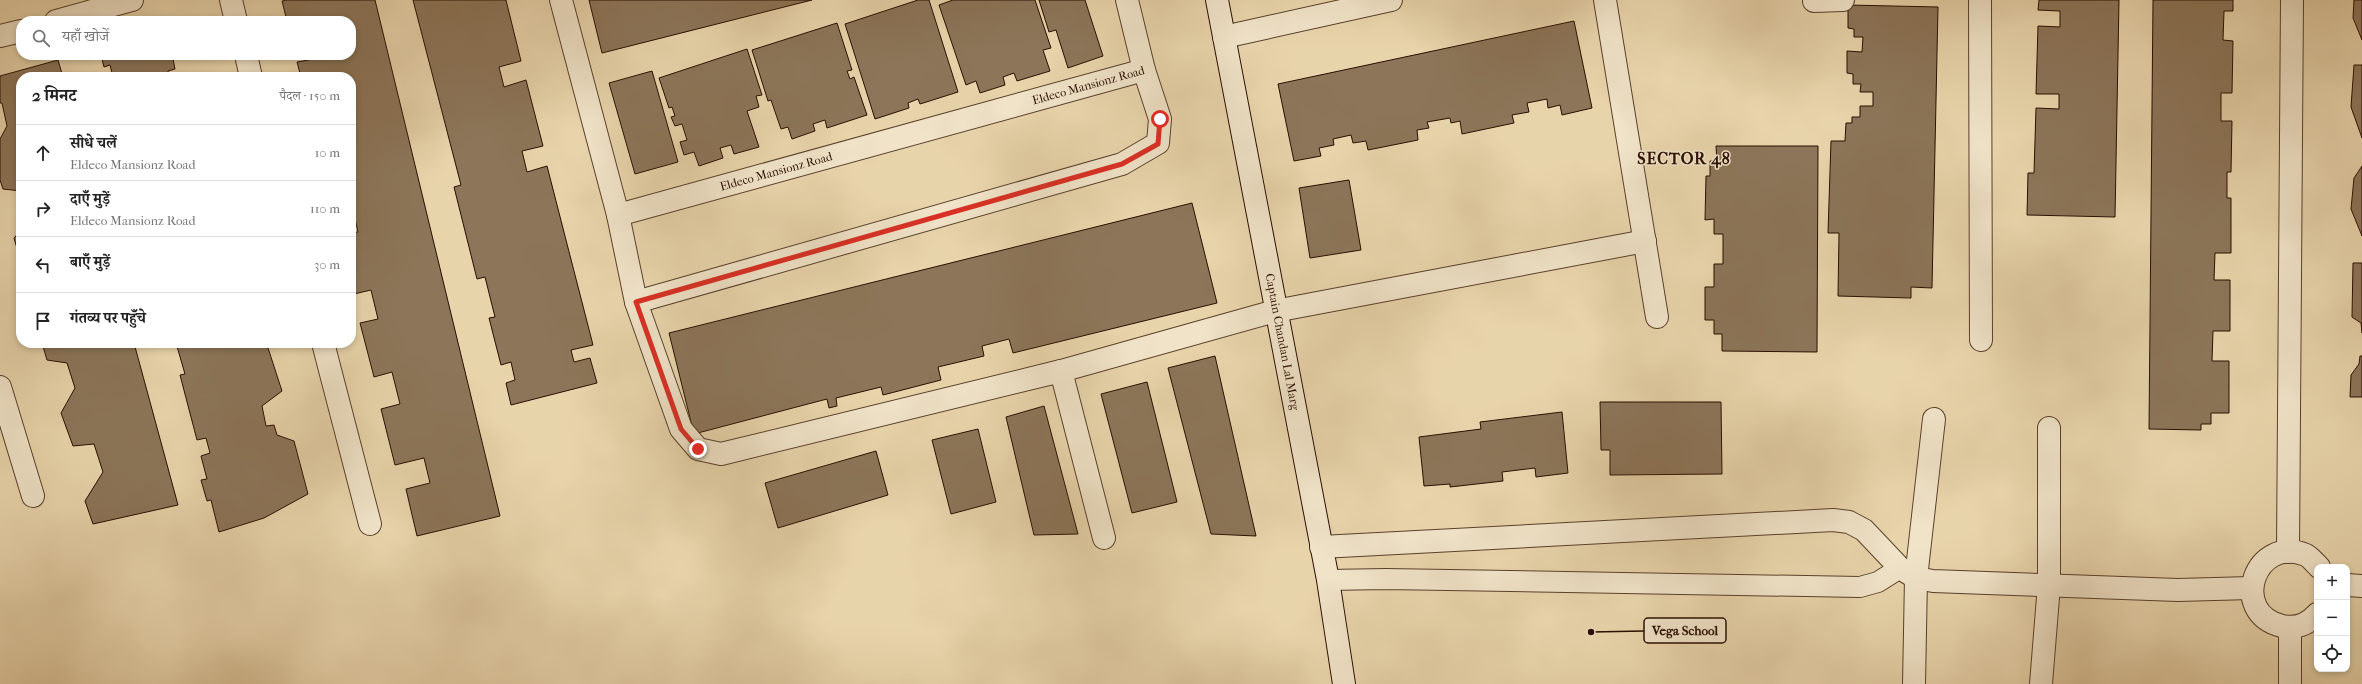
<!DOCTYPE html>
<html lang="hi">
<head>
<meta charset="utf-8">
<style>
  :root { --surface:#fff; --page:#f2f2f2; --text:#222; --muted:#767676; --line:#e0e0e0 }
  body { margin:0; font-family:"IM FELL French Canon","Noto Serif Devanagari",serif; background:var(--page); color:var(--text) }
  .controls { position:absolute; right:12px; bottom:12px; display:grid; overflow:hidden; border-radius:8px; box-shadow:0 2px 6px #0003 }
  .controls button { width:36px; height:36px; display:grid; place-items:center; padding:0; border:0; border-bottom:1px solid var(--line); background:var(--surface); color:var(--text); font:20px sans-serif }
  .stop { position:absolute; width:12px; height:12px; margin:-9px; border:3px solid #d93025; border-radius:50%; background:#fff }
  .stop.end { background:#d93025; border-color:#fff; box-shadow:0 1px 4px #0008 }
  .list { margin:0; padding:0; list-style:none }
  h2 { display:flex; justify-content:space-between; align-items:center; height:52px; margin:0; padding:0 16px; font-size:17px }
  h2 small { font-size:13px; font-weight:400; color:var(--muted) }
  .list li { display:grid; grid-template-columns:26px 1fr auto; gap:12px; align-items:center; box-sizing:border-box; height:56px; padding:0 16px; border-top:1px solid var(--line) }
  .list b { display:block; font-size:15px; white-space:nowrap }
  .list p { margin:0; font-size:13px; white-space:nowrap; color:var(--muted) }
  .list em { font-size:13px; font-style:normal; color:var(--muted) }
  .icon { flex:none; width:22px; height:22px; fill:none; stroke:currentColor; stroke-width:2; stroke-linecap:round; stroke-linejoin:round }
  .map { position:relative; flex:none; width:2362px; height:684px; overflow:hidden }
  .search { position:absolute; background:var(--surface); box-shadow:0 2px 6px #0003; left:16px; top:16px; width:340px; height:44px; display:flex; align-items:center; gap:10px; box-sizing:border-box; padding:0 14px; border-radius:16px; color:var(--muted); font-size:15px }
  .panel { position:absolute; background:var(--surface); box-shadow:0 2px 6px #0003; left:16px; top:72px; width:340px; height:276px; border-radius:16px }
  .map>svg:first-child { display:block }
  .building { fill:#8c7559; stroke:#290e00 }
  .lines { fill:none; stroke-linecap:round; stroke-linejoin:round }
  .lane-casing { stroke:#59402b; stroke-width:22 }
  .street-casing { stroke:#59402b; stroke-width:24 }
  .secondary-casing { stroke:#290e00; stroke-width:24 }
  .lane { stroke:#f0e3c8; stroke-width:20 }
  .street { stroke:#f0e3c8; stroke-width:22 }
  .secondary { stroke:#f0e3c8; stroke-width:22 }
  .route { stroke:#d93025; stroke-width:5 }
  .labels { text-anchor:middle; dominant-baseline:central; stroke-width:3; stroke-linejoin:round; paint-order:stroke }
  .street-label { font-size:12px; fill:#290e00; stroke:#f0e3c8 }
  .district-label { font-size:16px; font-weight:bold; letter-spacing:1px; fill:#290e00; stroke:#f0e3c8 }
  .leader { fill:none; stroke:#290e00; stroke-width:1.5 }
  .callout-dot { fill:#290e00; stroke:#f0e3c8; stroke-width:1.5 }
  .callout { fill:#f0e3c8; stroke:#290e00; stroke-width:1.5 }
  .callout-label { font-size:13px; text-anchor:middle; font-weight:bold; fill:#290e00 }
</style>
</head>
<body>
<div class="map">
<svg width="2362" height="684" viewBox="0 0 2362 684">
  <rect width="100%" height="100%" fill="#e8d4ab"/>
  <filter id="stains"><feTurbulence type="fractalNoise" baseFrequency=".005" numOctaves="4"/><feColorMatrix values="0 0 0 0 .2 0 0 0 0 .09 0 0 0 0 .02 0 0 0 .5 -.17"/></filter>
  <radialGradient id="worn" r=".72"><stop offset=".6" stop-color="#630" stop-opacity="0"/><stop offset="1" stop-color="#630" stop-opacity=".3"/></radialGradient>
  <!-- building -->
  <g class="building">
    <path d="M287 0H375L500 516 417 536 406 489 430 483 424 458 395 465 381 409 400 404 392 372 374 377 360 323 378 319 371 290 354 294 351 283V233L358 232 351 202V77H301L297 62 314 59 313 55H351V21H287L282 1Z"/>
    <path d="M413 0H506L521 61 499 67 504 87 526 80 543 146 522 151 527 172 547 166 593 345 571 350 574 362 590 358 597 383 511 405 506 383 515 380 511 362 501 365 489 318 495 317 485 277 477 279 454 187 461 185Z"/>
    <path d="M589 0H812L602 53Z"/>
    <path d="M918 0H929L958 92 920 104 918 99 908 103 909 108 875 119 845 24Z"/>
    <path d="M953 0H1035L1051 48 1043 50 1050 71 1017 81 1014 73 1003 77 1005 85 980 93 976 81 966 85 939 5Z"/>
    <path d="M1039 0H1085L1103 56 1068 68 1056 30 1049 32Z"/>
    <path d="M2039 0H2119L2115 217 2027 215 2028 173H2034L2036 108 2059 109V94H2036L2038 26 2060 27V11L2038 10Z"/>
    <path d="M2153 0H2233V11H2224L2223 40 2233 41 2232 93H2221V121H2232L2231 172H2227V198H2231V253H2215L2214 280H2230V331H2213L2212 361H2229V413H2211V424H2201V430L2149 429Z"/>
    <path d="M2354 0H2362V40L2353 18Z"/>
    <path d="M1848 5 1938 7 1932 288 1911 287V298L1838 296 1839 233H1828L1831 141H1845L1846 123H1852V117H1860V106H1873V92H1860L1861 84H1853V74L1847 73V51L1862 52 1863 37H1854V29L1848 28Z"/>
    <path d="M1574 21 1592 108 1562 115 1560 105 1548 108 1547 99 1527 103 1529 112 1512 115 1514 123 1462 134 1460 121 1451 123 1450 118 1427 122 1429 128 1417 130 1418 140 1368 150 1366 141 1353 143 1351 135 1333 139 1334 145 1319 148 1321 156 1294 161 1278 84Z"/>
    <path d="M837 23 852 70 847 71 850 79 854 77 867 115 827 128 825 120 813 124 815 131 792 139 788 127 781 129 771 100 768 101 752 50Z"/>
    <path d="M747 49 762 95 756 96 759 107 747 111 759 147 734 154 731 145 720 148 723 158 699 166 694 152 684 155 680 142 687 140 682 124 675 126 671 117 675 116 672 107 669 108 659 78Z"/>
    <path d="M101 55H181V57L173 59 175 69 168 71 169 77H113L110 65 104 67Z"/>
    <path d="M58 60 63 77H21V191L3 189 0 180V139L7 126 2 103H0V76Z"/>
    <path d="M2354 65H2362V138L2351 107Z"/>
    <path d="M652 71 678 162 635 174 609 83Z"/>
    <path d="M1716 146H1818L1817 352 1722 351V334H1714V320H1705V287H1714V264H1723V234H1714V219L1705 220 1706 176H1710V161H1717Z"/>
    <path d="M2362 166V236L2351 209 2354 178Z"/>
    <path d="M1349 180 1361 250 1310 258 1299 188Z"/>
    <path d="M1192 203 1217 303 1013 353 1009 339 982 346 984 356 938 367 941 380 883 395 881 387 836 398 837 406 829 408 827 399 694 434 669 333Z"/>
    <path d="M21 230V262L14 238Z"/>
    <path d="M2353 263H2362V333L2361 323 2352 317Z"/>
    <path d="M42 343H134L178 505 93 524 85 501 103 472 94 444 73 446 61 413 75 388 67 363 47 360Z"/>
    <path d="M176 343H258V345L268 348 282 391 262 406 266 426 274 425 277 435 294 441 308 494 264 518 219 532 211 500 207 501 201 480 207 479 201 456 210 453 206 438 197 440 180 375 185 374Z"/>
    <path d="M1215 356 1256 536 1211 534 1168 368Z"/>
    <path d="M2360 356H2362V397H2350L2351 375 2359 364Z"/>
    <path d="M1147 382 1177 502 1132 513 1101 394Z"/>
    <path d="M1600 402H1721L1722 474 1610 475V450H1601Z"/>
    <path d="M1044 406 1078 534 1034 535 1006 417Z"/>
    <path d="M1562 412 1568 473 1536 477 1535 468 1502 472 1503 481 1450 487V484L1424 486 1419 437 1481 429 1480 422Z"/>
    <path d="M978 429 996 502 951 514 932 440Z"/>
    <path d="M876 451 888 495 778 528 765 483Z"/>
  </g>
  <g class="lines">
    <defs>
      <path id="lane" d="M1328 580 1386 579 1860 587 1878 582 1900 568"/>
      <g id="street">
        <path d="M231 0 236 21"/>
        <path d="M561 0 618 215 636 302 681 429 698 449 721 454 1061 371 1275 311 1645 241"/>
        <path d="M1605 0 1657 317"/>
        <path d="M1980 0 1981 340"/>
        <path d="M1814 1 1843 0"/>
        <path d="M56 21 132 0"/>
        <path d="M0 36 21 31"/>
        <path d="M1224 37 1391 0"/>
        <path d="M246 55 251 77"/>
        <path id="s1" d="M618 215 1144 70"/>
        <path d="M636 302 1122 164 1158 143 1160 119 1144 70 1127 0"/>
        <path d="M323 343 370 524"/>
        <path d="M1061 371 1104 538"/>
        <path d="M0 387 33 496"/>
        <path d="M1321 547 1833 520 1849 522 1864 530 1900 568 1916 578 1933 581 2178 590 2251 588"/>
        <path d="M2288 552 2292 0"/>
        <path d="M2347 585 2362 586"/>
        <path d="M2317 614C2308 624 2296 629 2282 626 2228 613 2255 534 2306 555 2310 557 2315 563 2319 567"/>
        <path d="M1914 684 1916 578 1934 419"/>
        <path d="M2041 684 2049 585V428"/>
        <path d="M2290 684V628"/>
      </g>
      <g id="secondary">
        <path id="s2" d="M1217 0 1328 580 1344 684"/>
      </g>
    </defs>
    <!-- lane casing -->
    <use href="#lane" class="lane-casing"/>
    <!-- street casing -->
    <use href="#street" class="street-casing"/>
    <!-- secondary casing -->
    <use href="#secondary" class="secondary-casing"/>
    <!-- lane -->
    <use href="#lane" class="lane"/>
    <!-- street -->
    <use href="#street" class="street"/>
    <!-- secondary -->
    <use href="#secondary" class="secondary"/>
  </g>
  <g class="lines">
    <!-- route -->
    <path class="route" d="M698 449 681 429 636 302 1122 164 1158 144 1160 119"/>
  </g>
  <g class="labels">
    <!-- street labels -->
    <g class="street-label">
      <text stroke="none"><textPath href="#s1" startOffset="488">Eldeco Mansionz Road</textPath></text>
      <text stroke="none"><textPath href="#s1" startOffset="164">Eldeco Mansionz Road</textPath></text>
      <text stroke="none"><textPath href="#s2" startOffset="348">Captain Chandan Lal Marg</textPath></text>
    </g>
    <!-- district labels -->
    <g class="district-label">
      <text x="1684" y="158">SECTOR 48</text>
    </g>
  </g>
  <!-- callouts -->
  <path class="leader" d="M1591 632L1644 631"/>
  <circle class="callout-dot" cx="1591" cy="632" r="4"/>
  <rect class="callout" x="1644" y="618" width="82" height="25" rx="4"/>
  <g class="callout-label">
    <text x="1685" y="635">Vega School</text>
  </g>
  <rect width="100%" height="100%" filter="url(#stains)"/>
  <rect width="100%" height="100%" fill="url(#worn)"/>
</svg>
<div class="controls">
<button>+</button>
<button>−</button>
<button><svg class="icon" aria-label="locate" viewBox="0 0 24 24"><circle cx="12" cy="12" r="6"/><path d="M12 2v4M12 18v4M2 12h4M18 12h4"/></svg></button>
</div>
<div class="stop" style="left:1160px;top:119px"></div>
<div class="stop end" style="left:698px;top:449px"></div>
<div class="search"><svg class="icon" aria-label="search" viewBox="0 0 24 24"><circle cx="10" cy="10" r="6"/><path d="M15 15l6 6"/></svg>यहाँ खोजें</div>
<section class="panel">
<h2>2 मिनट<small>पैदल · 150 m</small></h2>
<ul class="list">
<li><svg class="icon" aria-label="ahead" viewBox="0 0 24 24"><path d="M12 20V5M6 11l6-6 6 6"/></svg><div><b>सीधे चलें</b><p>Eldeco Mansionz Road</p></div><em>10 m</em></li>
<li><svg class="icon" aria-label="right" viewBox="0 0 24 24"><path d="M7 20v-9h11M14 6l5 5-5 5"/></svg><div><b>दाएँ मुड़ें</b><p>Eldeco Mansionz Road</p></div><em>110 m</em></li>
<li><svg class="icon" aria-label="left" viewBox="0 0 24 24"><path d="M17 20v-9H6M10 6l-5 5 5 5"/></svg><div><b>बाएँ मुड़ें</b></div><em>30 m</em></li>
<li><svg class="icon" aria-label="arrive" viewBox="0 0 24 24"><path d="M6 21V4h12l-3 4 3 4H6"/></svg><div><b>गंतव्य पर पहुँचे</b></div></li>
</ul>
</section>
</div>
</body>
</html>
